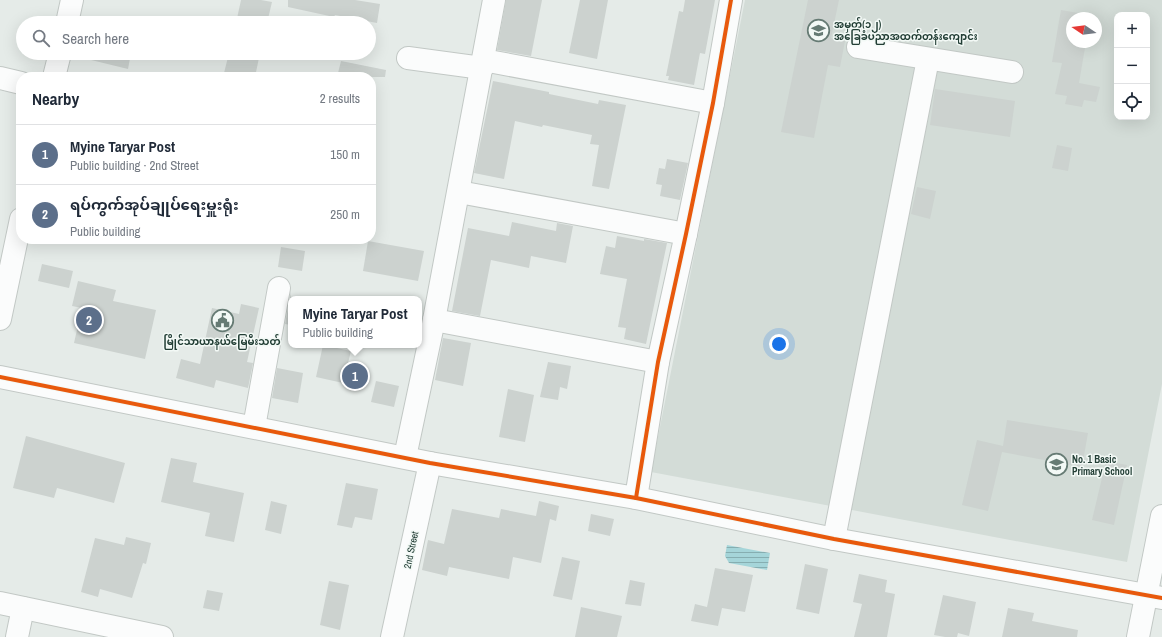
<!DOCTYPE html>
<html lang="en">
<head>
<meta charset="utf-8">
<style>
  :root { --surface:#fff; --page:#f6f6f7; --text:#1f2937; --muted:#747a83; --line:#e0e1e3; --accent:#667b74 }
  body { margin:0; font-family:"Archivo Narrow","Noto Sans Myanmar",sans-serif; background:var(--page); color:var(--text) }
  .controls { position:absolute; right:12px; top:12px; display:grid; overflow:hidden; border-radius:8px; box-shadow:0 4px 16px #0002 }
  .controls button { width:36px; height:36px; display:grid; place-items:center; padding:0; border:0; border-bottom:1px solid var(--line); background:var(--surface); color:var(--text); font:20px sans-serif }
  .compass { position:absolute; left:1066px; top:12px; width:36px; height:36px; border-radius:50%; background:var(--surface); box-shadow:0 4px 16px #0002; rotate:283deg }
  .you { position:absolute; left:779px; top:344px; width:14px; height:14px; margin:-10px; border:3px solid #fff; border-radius:50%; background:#1a73e8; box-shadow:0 0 0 6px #1a73e833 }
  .badge { display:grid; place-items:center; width:26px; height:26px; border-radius:50%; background:var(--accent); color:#fff; font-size:13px; font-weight:700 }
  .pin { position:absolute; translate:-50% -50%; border:2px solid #fff; box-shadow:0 1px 4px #0006 }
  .popup { position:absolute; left:288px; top:296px; width:134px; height:52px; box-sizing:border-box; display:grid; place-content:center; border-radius:8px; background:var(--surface); filter:drop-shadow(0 1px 3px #0005); font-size:13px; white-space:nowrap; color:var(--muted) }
  .popup b { font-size:15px; color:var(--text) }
  .popup::after { content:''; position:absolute; left:50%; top:100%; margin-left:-8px; border:8px solid transparent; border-top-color:var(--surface) }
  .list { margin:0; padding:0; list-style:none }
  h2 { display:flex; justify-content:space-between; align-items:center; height:52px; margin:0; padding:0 16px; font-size:17px }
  h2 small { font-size:13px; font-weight:400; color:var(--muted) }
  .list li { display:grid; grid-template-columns:26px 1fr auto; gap:12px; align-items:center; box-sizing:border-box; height:60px; padding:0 16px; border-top:1px solid var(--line) }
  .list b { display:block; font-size:15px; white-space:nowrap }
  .list p { margin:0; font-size:13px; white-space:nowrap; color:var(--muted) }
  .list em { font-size:13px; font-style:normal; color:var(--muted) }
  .icon { flex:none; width:22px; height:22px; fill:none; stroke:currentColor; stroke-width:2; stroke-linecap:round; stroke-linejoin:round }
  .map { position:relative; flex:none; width:1162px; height:637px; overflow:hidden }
  .search { position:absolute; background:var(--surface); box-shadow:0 4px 16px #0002; left:16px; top:16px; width:360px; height:44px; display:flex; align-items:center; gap:10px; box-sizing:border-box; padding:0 14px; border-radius:22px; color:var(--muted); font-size:15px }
  .panel { position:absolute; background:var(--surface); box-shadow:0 4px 16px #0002; left:16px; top:72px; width:360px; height:172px; border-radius:16px }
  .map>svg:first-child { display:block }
  .built { fill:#d3dcd7; fill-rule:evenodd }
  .water { fill:url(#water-rules) }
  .building { fill:#ccd2cf }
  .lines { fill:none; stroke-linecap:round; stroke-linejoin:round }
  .minor-casing { stroke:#c2c8c5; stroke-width:24 }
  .minor { stroke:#fbfcfc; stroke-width:22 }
  .cycleway-casing { stroke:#f3f9f6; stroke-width:6 }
  .cycleway { stroke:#e8590c; stroke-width:4 }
  .labels { text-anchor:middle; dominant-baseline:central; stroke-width:3; stroke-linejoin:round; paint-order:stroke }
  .poi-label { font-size:10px; font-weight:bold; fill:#223e35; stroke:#f3f9f6; text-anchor:start }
  .street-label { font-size:10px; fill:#223e35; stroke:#f3f9f6 }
</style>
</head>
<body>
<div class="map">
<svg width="1162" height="637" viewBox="0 0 1162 637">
  <defs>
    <pattern id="water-rules" width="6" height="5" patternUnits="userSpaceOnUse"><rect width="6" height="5" fill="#a5d5d9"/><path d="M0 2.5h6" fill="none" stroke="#86aeb1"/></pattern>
  </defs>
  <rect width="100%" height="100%" fill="#e5ebe8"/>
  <!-- built -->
  <path class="built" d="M745 0H1162V384L1127 562 651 472ZM1117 15H1147V117H1117ZM1072 18H1096V42H1072Z"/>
  <!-- water -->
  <path class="water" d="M727 545 770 553 767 570 729 563 725 556Z"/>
  <!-- building -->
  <g class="building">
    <path d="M241 0H261L272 2 267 23H236Z"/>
    <path d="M288 0H355L380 4 377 23 335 15 334 17 288 7Z"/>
    <path d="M506 0H542L531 56 497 50Z"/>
    <path d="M580 0H608L597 59 569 53Z"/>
    <path d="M685 0H715L705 54 700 53 694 85 668 80 669 76H666L679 11 683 12Z"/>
    <path d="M808 0H839L831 38 845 41 840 67 828 65 814 138 781 132Z"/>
    <path d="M1061 10 1090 15V18H1072V42H1086L1079 83 1100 87 1096 102 1084 100 1082 107 1065 104 1067 96 1055 94 1062 63 1052 62Z"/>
    <path d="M87 53H131L128 69 87 59Z"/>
    <path d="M229 53H260L255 77H223Z"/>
    <path d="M341 61 386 70 385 77H337Z"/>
    <path d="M493 81 549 92V94L598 104 599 100 626 105 609 189 592 186 599 145 590 144 592 135 543 125 542 127 515 121 504 179 474 173Z"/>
    <path d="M935 89 1015 101 1010 137 930 125Z"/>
    <path d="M1057 145 1072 148 1068 171 1052 168Z"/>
    <path d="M667 159 688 163 680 200 660 196 662 185 656 184 659 168 665 169Z"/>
    <path d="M917 187 936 191 930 219 911 214Z"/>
    <path d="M512 222 556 231 557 223 573 226 566 263 531 256 529 268 491 260 480 316 452 311 468 228 509 236Z"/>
    <path d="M617 236 644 241V239L667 243 646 344 624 339 626 328 618 327 627 279 600 274 606 246 615 248Z"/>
    <path d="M368 241 424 251 418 281 363 271Z"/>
    <path d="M281 247 305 251 302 271 278 267Z"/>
    <path d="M42 264 73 271 69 288 38 281Z"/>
    <path d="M78 281 116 290 113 301 156 310 145 359 74 343 82 308 72 306Z"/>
    <path d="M291 292V325L285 324Z"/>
    <path d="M241 304 259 308 247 362 253 363 248 388 216 380 214 388 176 378 181 359 200 364 212 308 239 314Z"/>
    <path d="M443 338 471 343 463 386 435 380Z"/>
    <path d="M323 345 351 351 343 383 316 377Z"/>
    <path d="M548 362 571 366 567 389 560 387 558 400 540 397Z"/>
    <path d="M277 368 303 373 298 403 272 398Z"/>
    <path d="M376 381 399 386 394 407 371 402Z"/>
    <path d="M508 389 534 395 525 442 499 437Z"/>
    <path d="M1007 420 1088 433 1082 467 1002 452 988 511 962 505 977 440 1003 446Z"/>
    <path d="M26 436 125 463 114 503 57 488 54 498 13 488Z"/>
    <path d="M171 458 197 463 193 482 244 493 234 542 205 536 210 513 161 502Z"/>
    <path d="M1106 461 1127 465 1114 525 1092 520Z"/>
    <path d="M346 483 378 489 372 520 355 517 352 528 337 525Z"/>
    <path d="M271 501 287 505 281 534 265 530Z"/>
    <path d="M539 501 559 506 556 521 550 519 541 563 513 557 509 579 449 567 447 576 422 570 428 540 444 544 452 509 499 518 501 509 536 516Z"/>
    <path d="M591 514 614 519 610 536 588 531Z"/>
    <path d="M126 537 151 543 146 564 143 563 132 598 100 589 98 597 81 592 95 538 124 545Z"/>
    <path d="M562 557 580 561 572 600 553 596Z"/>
    <path d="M805 564 828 569 819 614 796 609Z"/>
    <path d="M715 568 753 575 745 612 722 608 718 626 691 621 695 604 707 607Z"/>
    <path d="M859 574 887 580 885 592 895 594 887 637H854L862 604 853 602Z"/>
    <path d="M630 580 645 583 641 606 625 604Z"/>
    <path d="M329 581 349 585 340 630 320 625Z"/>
    <path d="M207 590 223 593 219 611 203 608Z"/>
    <path d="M943 595 976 602 969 636 958 633 957 637H945L934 635Z"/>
    <path d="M581 607 622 616 617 637H575Z"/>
    <path d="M1008 608 1034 613 1032 621 1078 630 1077 637H1002Z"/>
  </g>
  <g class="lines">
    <defs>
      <g id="minor">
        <path d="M67 23 72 0"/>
        <path d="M858 47 1012 72"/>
        <path d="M408 58 482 68"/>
        <path d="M483 60 713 103"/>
        <path d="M54 77 60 53"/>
        <path d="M0 78 21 83"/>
        <path d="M459 192 686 234"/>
        <path d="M0 319 21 219"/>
        <path d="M434 320 658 362"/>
        <path d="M0 377 430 463 636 498 834 539 1162 598"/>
        <path d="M254 427 279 288"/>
        <path d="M405 457 434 320 494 0"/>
        <path d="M636 498 658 362 686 234 713 103 731 0"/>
        <path d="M834 539 928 59"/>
        <path d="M0 603 162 637"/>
        <path d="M17 637 23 608"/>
        <path d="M392 637 430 463"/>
        <path d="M1138 637 1162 516"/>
      </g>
    </defs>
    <!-- minor casing -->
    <use href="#minor" class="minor-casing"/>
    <!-- minor -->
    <use href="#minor" class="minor"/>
    <defs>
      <g id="cycleway">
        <path d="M0 377 430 463 636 498 834 539 1162 598"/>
        <path d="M636 498 658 362 686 234 713 103 731 0"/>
      </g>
    </defs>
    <!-- cycleway casing -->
    <use href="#cycleway" class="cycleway-casing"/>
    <!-- cycleway -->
    <use href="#cycleway" class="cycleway"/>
  </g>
  <!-- icons -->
  <defs>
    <symbol id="school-ring" viewBox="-11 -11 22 22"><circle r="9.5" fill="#f3f9f6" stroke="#667b74" stroke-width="1.5"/><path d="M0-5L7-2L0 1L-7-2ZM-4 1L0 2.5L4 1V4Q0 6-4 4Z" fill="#667b74"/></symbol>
    <symbol id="civic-ring" viewBox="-11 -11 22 22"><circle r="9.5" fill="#f3f9f6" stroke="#667b74" stroke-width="1.5"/><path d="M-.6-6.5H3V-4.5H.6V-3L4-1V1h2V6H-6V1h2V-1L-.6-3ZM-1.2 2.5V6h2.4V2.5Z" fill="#667b74"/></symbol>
  </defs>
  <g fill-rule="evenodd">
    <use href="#school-ring" x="806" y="18" width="25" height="25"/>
    <use href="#civic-ring" x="210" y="308" width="25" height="25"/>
    <use href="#school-ring" x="1044" y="452" width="25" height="25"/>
  </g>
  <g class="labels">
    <!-- poi labels -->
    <g class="poi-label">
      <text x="834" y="24">အမှတ်(၁၂)<tspan x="834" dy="12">အခြေခံပညာအထက်တန်းကျောင်း</tspan></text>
      <text x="222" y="341" text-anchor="middle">မြိုင်သာယာနယ်မြေမီးသတ်</text>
      <text x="1072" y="459">No. 1 Basic<tspan x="1072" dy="12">Primary School</tspan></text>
    </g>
    <!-- street labels -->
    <g class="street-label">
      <text transform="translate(411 550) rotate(-78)">2nd Street</text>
    </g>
  </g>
</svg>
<div class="controls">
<button>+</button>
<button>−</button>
<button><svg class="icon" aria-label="locate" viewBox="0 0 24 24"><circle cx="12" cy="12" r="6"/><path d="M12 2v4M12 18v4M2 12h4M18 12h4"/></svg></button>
</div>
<svg class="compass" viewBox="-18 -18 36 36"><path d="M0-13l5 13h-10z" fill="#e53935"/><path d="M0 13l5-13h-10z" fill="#747a83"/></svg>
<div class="you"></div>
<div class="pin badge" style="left:355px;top:376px;background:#5c6f8a">1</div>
<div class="popup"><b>Myine Taryar Post</b>Public building</div>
<div class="pin badge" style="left:89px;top:320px;background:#5c6f8a">2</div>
<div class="search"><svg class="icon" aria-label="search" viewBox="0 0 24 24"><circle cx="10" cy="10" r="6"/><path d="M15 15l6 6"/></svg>Search here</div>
<section class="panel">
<h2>Nearby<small>2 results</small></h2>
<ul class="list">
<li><span class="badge" style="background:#5c6f8a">1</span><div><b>Myine Taryar Post</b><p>Public building · 2nd Street</p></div><em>150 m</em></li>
<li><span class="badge" style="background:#5c6f8a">2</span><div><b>ရပ်ကွက်အုပ်ချုပ်ရေးမှူးရုံး</b><p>Public building</p></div><em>250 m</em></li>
</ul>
</section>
</div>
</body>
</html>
